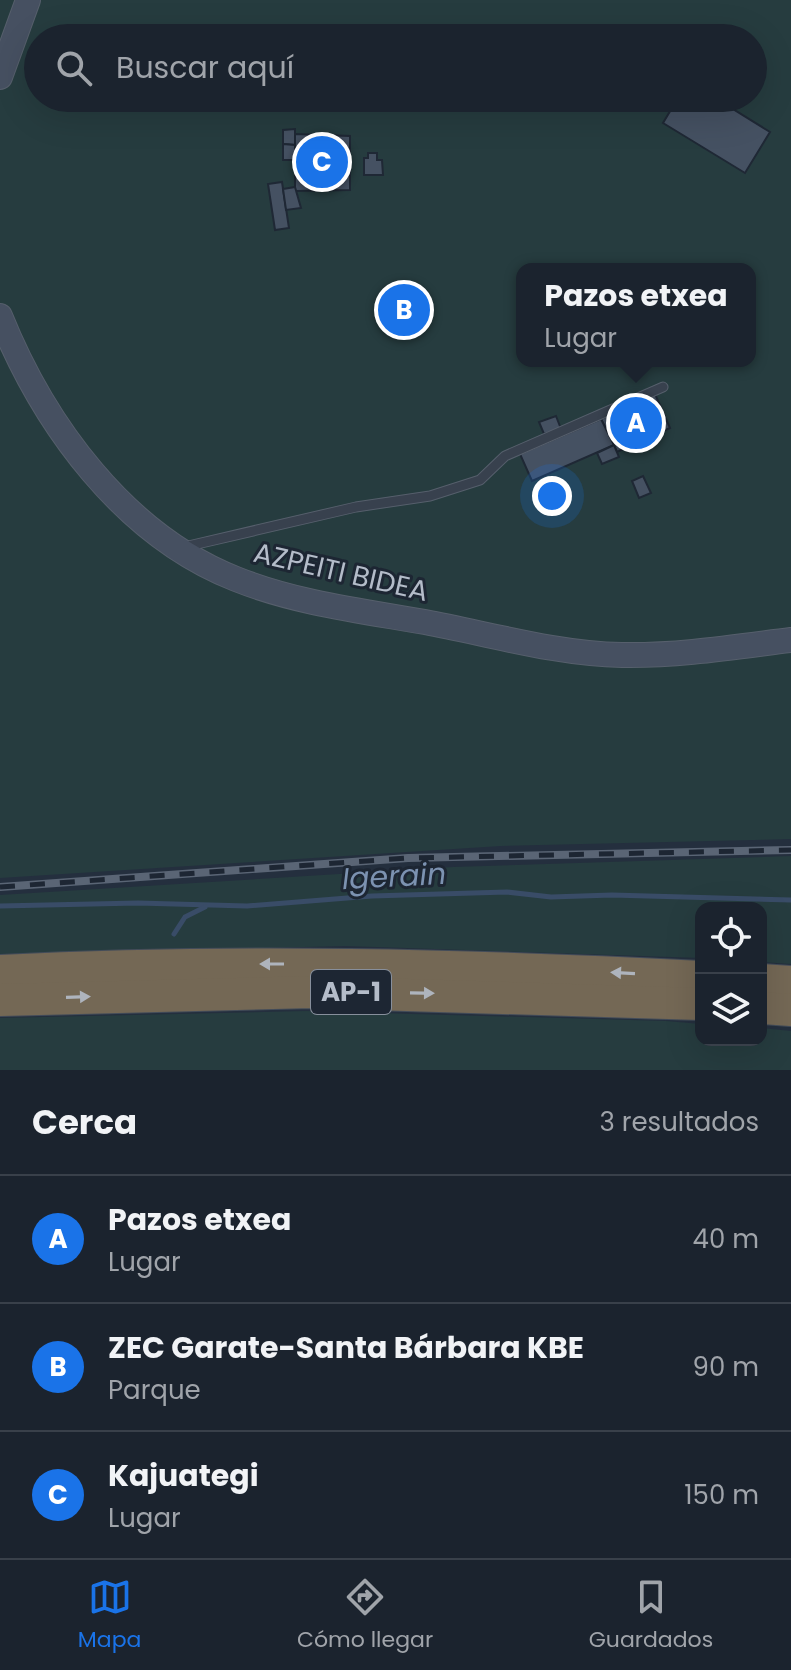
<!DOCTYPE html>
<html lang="es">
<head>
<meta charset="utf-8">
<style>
  :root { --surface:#1b232e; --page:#282f3a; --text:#f1f3f6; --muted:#a0a4aa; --line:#39404a; --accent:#1a73e8 }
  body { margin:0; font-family:Poppins,sans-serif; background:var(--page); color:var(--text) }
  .controls { position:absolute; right:24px; bottom:24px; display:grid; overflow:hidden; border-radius:16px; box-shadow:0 8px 32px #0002 }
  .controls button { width:72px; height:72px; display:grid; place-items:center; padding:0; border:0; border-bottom:2px solid var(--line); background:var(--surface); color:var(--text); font:40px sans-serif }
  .you { position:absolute; left:552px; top:496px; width:28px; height:28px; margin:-20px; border:6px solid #fff; border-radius:50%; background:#1a73e8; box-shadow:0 0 0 12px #1a73e833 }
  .badge { display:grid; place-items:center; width:52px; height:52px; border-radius:50%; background:var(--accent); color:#fff; font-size:26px; font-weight:700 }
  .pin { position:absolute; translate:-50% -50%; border:4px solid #fff; box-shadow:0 2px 8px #0006 }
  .popup { position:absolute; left:516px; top:263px; width:240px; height:104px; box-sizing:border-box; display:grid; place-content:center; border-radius:16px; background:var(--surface); filter:drop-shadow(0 2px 6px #0005); font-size:26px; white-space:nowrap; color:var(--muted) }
  .popup b { font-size:30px; color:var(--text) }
  .popup::after { content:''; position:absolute; left:50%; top:100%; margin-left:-16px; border:16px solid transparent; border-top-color:var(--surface) }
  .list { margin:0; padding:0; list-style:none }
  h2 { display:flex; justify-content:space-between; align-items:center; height:104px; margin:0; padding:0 32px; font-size:34px }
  h2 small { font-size:26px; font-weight:400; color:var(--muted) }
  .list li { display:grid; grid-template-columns:52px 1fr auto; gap:24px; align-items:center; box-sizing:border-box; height:128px; padding:0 32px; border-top:2px solid var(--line) }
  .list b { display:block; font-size:30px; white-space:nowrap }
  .list p { margin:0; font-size:26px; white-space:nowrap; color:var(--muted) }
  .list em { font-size:26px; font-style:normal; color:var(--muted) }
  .icon { flex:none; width:44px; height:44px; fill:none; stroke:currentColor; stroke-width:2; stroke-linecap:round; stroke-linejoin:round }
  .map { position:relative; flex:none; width:791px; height:1070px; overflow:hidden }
  .search { position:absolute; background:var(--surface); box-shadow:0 8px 32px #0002; left:24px; right:24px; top:24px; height:88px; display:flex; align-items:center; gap:20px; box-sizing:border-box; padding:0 28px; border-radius:44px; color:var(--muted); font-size:30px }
  .sheet { height:488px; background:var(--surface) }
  nav { display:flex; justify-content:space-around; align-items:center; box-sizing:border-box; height:112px; border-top:2px solid var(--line); background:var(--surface); font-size:22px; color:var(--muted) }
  nav a { display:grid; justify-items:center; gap:4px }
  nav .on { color:var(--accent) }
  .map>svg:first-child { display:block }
  .green { fill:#263c3f; fill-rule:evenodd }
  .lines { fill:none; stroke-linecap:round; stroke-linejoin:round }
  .stream { stroke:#394c67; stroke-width:5 }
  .building { fill:#455162; stroke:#1f2835; stroke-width:2 }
  .service-casing { stroke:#565f6c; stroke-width:11 }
  .secondary-casing { stroke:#565f6c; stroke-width:26 }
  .motorway-casing { stroke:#434c59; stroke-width:34 }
  .service { stroke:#38414e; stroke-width:9 }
  .secondary { stroke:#465061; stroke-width:24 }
  .motorway { stroke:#746855; stroke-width:32 }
  .rail-casing { stroke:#5a6575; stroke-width:8 }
  .rail { stroke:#1d2633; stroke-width:5; stroke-dasharray:15; stroke-linecap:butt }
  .oneway { fill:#aeb4bd }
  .labels { text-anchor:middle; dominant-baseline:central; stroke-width:6; stroke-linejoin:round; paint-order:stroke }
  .shield { fill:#1d2633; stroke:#878f9c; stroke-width:2 }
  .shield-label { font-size:26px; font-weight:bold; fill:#b4bcc9 }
  .street-label { font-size:28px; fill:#b4bcc9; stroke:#1d2633 }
  .water-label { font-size:30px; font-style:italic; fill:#7c92b1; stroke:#1d2633 }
</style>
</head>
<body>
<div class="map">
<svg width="791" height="1070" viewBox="0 0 791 1070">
  <rect width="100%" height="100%" fill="#242f3e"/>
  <!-- green -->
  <g class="green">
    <path d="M0 0H791V839L501 846 0 878ZM38 38H753V98H38ZM522 269H750V361H522Z"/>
    <path d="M791 856V964L761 962V908H701V958L346 946 0 954V895L453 867Z"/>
    <path d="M306 1011 666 1021 701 1024V1040H761V1028L791 1031V1070H0V1018Z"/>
  </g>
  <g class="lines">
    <!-- stream -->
    <g class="stream">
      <path d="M0 906 138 903 247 906 372 896 507 892 551 897 612 895 791 900"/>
      <path d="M174 934 185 917 205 907"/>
    </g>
  </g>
  <!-- building -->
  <g class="building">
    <path d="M678 98H715L770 132 745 173 663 123Z"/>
    <path d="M295 129V145L283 144V130Z"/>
    <path d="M295 134 350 136V190L295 191Z"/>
    <path d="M283 144 295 145V160H283Z"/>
    <path d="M368 153H377V160H382L383 175H364V158H368Z"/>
    <path d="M282 182 289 228 275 230 268 184Z"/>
    <path d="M295 187 301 208 286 210 283 189Z"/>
    <path d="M655 394 670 428 617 452 601 419Z"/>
    <path d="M556 416 561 429 544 434 539 422Z"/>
    <path d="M601 419 614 445 532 481 520 454Z"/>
    <path d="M614 445 619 457 602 464 597 453Z"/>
    <path d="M643 476 651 493 639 498 632 481Z"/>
  </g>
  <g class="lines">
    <defs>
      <path id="service" d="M184 547 356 507 430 496 480 480 505 456 663 387"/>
      <g id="secondary">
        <path d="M0 77 28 0"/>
        <path d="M0 316C44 425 124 535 236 579 296 603 362 611 425 622 489 634 557 654 622 655 678 656 735 647 791 640"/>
      </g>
      <g id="motorway">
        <path d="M0 971C234 959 467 965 701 977"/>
        <path d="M761 980 791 982"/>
        <path d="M0 1000 311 992 701 1004"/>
        <path d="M761 1008 791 1010"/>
      </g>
    </defs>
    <!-- service casing -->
    <use href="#service" class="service-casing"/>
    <!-- secondary casing -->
    <use href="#secondary" class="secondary-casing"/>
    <!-- motorway casing -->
    <use href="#motorway" class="motorway-casing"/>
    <!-- service -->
    <use href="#service" class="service"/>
    <!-- secondary -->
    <use href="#secondary" class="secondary"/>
    <!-- motorway -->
    <use href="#motorway" class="motorway"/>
    <defs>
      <path id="rail" d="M0 887 408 858 791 850"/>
    </defs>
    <!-- rail casing -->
    <use href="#rail" class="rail-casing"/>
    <!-- rail -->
    <use href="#rail" class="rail"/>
  </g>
  <!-- one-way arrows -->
  <defs><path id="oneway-solid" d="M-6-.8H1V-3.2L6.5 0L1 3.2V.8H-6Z" transform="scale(2)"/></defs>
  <g class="oneway">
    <use href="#oneway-solid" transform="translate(272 964) rotate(180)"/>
    <use href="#oneway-solid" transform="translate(623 973) rotate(-177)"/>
    <use href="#oneway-solid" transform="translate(422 993) rotate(1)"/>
    <use href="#oneway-solid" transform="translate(78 997) rotate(-2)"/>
  </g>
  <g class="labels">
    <!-- shield labels -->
    <rect class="shield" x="311" y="970" width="80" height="44" rx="6"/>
    <g class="shield-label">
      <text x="351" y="992">AP-1</text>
    </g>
    <!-- street labels -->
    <g class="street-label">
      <text transform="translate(341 572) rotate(13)">AZPEITI BIDEA</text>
    </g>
    <!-- water labels -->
    <g class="water-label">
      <text transform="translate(394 876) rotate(-3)">Igerain</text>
    </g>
  </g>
</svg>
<div class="controls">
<button><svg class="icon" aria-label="locate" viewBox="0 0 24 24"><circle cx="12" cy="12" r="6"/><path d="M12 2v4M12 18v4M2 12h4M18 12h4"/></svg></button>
<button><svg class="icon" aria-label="layers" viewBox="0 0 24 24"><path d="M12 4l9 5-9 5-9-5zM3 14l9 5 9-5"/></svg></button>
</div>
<div class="you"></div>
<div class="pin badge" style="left:636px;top:423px">A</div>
<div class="popup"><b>Pazos etxea</b>Lugar</div>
<div class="pin badge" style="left:404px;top:310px">B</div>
<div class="pin badge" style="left:322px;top:162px">C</div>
<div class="search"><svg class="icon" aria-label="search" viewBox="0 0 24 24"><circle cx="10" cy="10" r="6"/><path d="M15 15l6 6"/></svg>Buscar aquí</div>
</div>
<section class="sheet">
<h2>Cerca<small>3 resultados</small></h2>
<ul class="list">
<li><span class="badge">A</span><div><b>Pazos etxea</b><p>Lugar</p></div><em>40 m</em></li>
<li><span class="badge">B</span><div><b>ZEC Garate-Santa Bárbara KBE</b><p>Parque</p></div><em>90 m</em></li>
<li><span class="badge">C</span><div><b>Kajuategi</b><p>Lugar</p></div><em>150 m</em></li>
</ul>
</section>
<nav>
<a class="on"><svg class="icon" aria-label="map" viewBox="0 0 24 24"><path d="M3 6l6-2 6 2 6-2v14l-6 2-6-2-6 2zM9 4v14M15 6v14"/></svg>Mapa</a>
<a><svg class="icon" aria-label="directions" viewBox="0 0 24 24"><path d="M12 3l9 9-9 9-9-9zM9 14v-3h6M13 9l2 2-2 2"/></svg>Cómo llegar</a>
<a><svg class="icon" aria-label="saved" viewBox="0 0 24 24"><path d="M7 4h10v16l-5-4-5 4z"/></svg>Guardados</a>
</nav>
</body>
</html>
